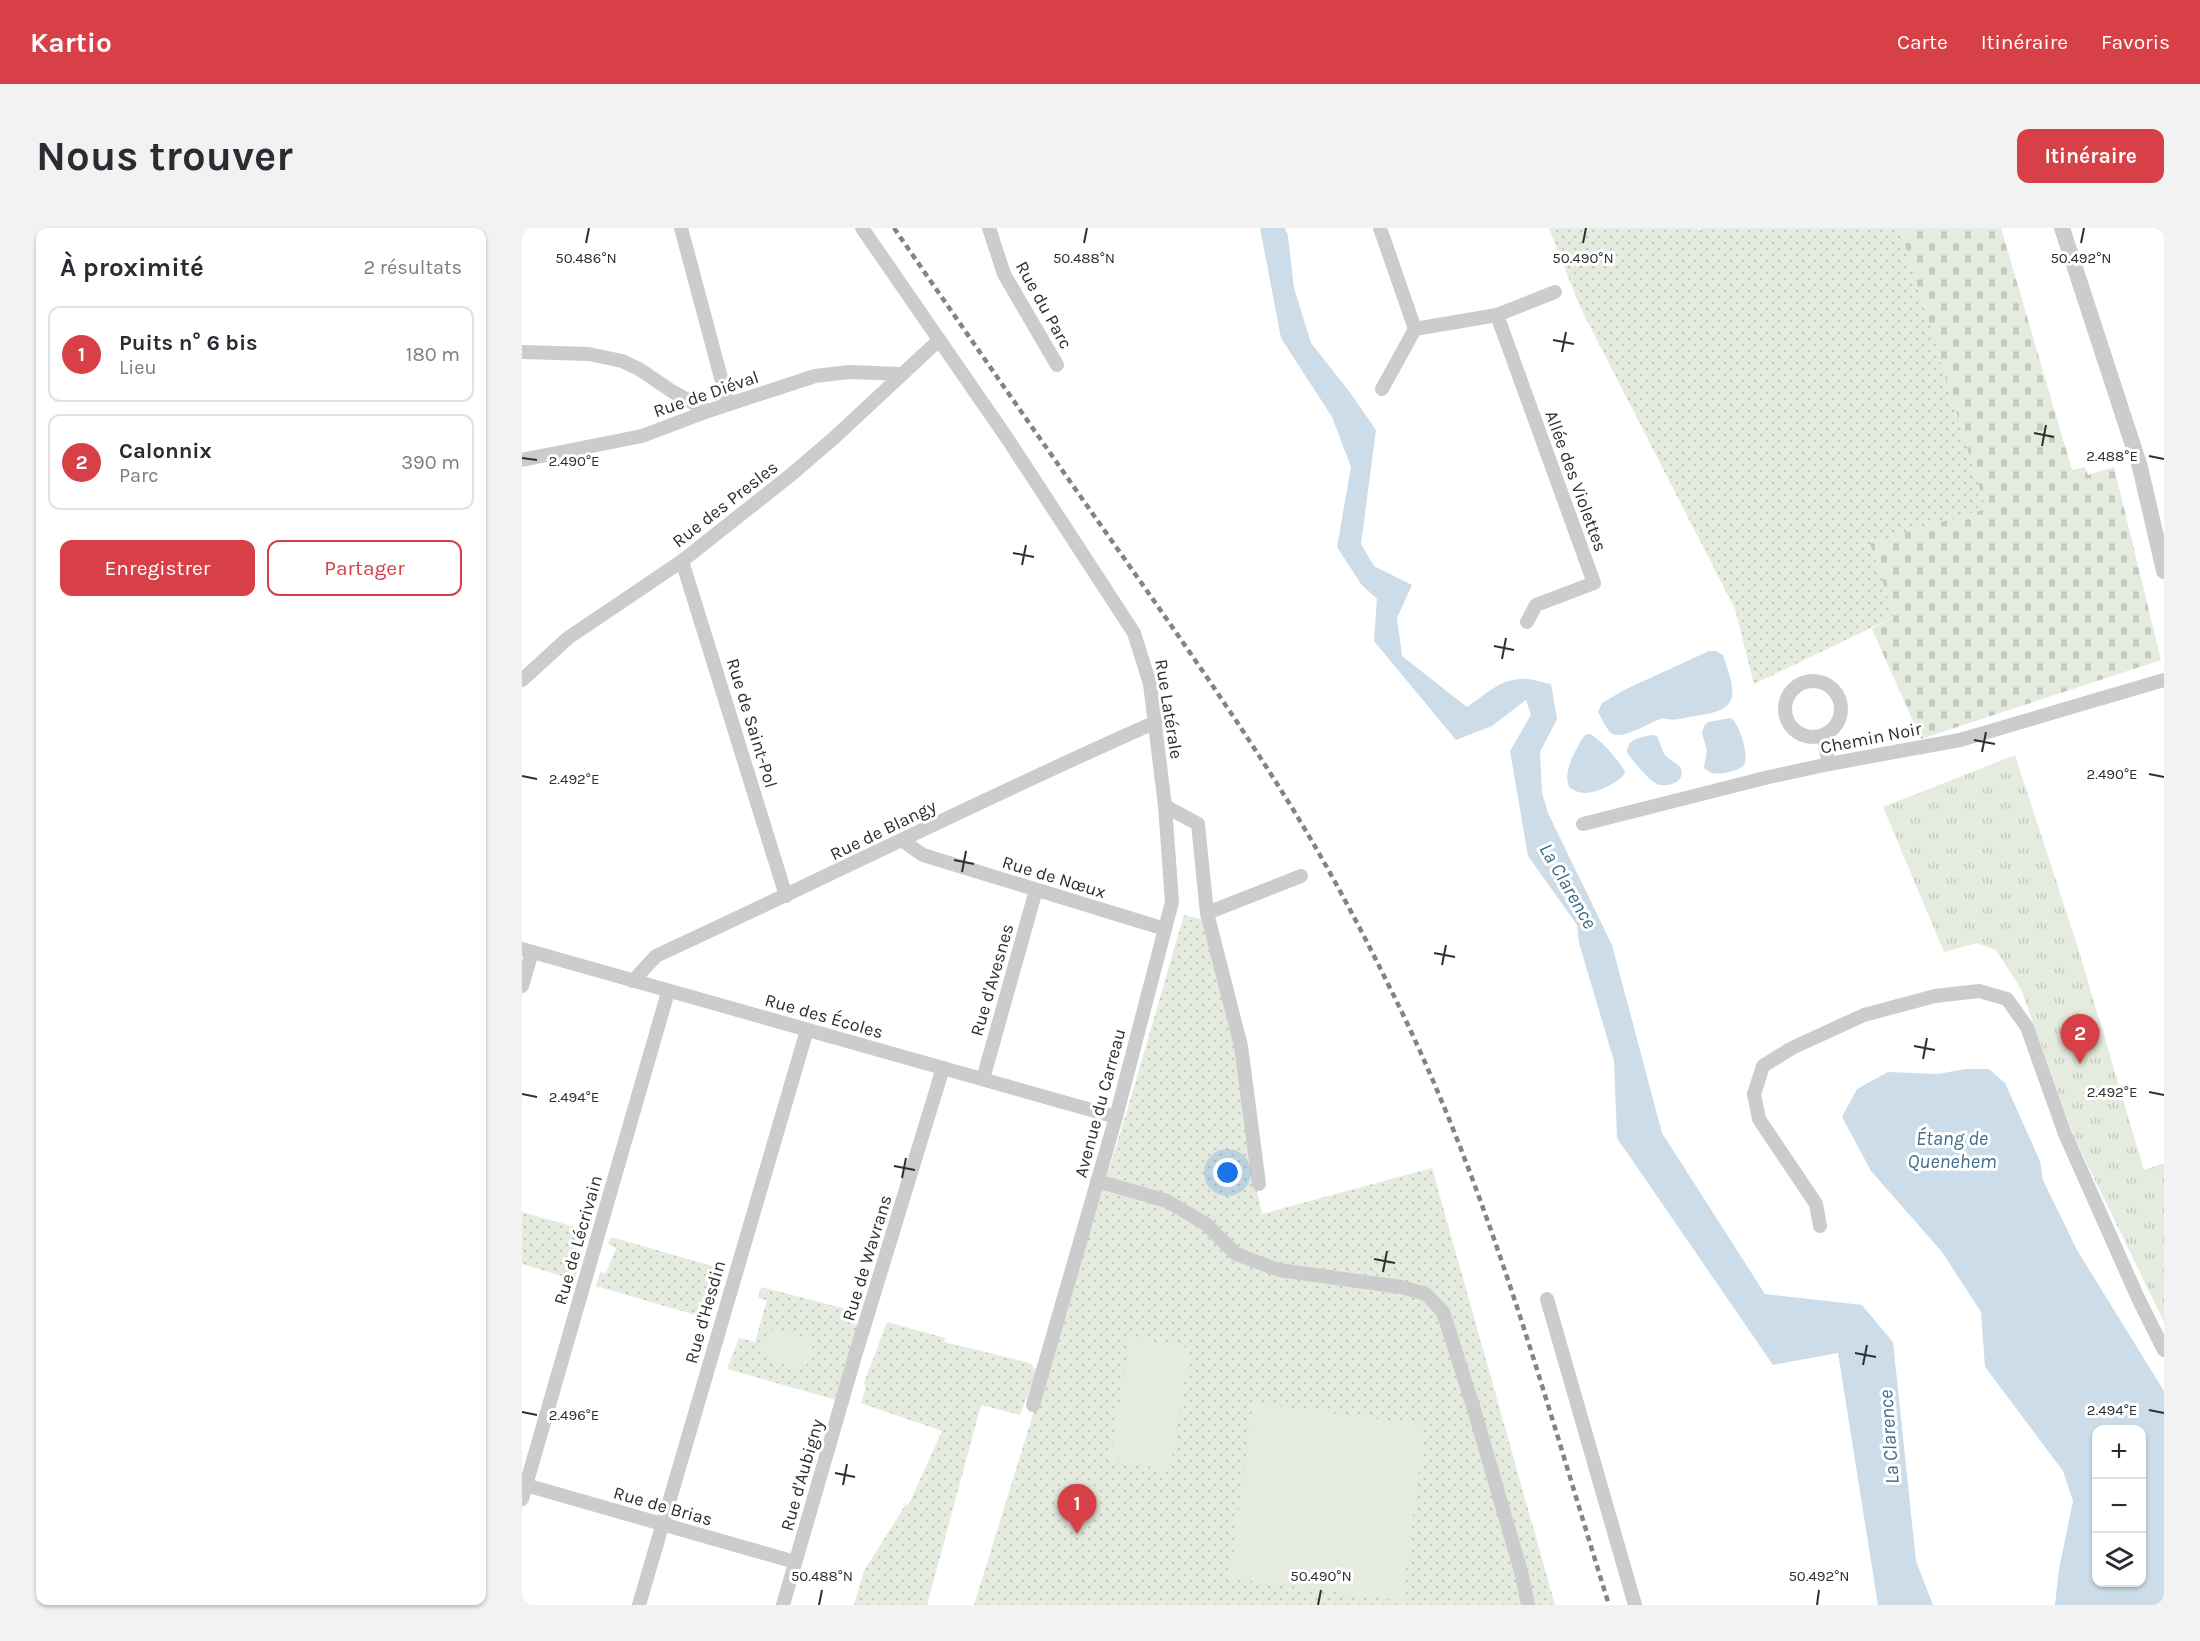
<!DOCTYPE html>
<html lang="fr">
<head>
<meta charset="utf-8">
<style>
  :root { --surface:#fff; --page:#f2f2f3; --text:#2b2b33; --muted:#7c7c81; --line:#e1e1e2; --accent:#d74046 }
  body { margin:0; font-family:Karla,sans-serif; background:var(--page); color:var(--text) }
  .controls { position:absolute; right:18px; bottom:18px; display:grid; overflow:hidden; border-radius:12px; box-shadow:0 2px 4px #0004 }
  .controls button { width:54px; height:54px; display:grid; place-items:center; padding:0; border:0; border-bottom:2px solid var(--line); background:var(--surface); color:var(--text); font:30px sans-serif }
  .you { position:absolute; left:706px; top:945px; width:21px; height:21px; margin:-15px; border:4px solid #fff; border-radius:50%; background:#1a73e8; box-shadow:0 0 0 9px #1a73e833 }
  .badge { display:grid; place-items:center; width:39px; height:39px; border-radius:50%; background:var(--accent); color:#fff; font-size:20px; font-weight:700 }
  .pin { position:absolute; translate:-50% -50px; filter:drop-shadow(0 2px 3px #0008) }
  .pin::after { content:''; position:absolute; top:32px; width:21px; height:18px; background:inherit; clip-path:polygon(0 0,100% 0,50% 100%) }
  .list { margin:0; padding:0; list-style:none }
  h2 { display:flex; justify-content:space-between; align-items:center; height:78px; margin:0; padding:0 24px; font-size:26px }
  h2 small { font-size:20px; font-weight:400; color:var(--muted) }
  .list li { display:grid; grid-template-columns:39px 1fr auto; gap:18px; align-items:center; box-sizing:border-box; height:96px; margin:0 12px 12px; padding:0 12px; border:2px solid var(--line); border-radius:12px }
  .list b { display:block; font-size:22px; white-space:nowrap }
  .list p { margin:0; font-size:20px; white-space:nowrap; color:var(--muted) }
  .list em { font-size:20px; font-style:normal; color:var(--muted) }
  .actions { display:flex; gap:12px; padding:18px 24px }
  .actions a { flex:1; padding:14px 0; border:2px solid var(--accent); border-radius:12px; text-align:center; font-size:21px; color:var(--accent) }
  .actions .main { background:var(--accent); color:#fff }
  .icon { flex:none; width:33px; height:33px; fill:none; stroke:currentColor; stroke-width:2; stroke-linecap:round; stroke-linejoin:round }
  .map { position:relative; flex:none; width:1642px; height:1377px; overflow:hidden; border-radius:12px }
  header { display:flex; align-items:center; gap:36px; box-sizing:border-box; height:84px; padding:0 30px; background:var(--accent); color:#fff }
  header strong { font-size:28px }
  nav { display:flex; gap:33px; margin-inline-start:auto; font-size:21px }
  .intro { display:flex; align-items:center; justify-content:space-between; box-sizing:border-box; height:144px; padding:0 36px }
  h1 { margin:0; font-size:42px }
  .button { padding:15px 27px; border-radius:12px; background:var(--accent); color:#fff; font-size:21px; font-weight:700 }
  main { display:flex; gap:36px; padding:0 36px }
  aside { flex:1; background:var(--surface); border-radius:12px; box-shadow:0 2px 4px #0004 }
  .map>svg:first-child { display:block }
  .grass { fill:url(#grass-dots) }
  .cemetery { fill:url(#cemetery-stones) }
  .park { fill:url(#park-tufts) }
  .pitch { fill:#e5ebde }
  .water { fill:#ccdde9; fill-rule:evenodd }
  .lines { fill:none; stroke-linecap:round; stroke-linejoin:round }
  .minor { stroke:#ccc; stroke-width:14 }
  .tertiary { stroke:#ccc; stroke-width:16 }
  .rail { stroke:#848484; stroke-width:4.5; stroke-dasharray:6 4.5; stroke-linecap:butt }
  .ticks { fill:none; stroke:#2f2f2f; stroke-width:2 }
  .labels { text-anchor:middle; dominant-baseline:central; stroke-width:6; stroke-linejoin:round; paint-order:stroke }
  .street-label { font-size:18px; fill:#2f2f2f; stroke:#fff }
  .water-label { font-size:20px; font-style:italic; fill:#436d8b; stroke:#fff }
  .ticks-label { font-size:15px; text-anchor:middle; fill:#2f2f2f; stroke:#fff; stroke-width:6; stroke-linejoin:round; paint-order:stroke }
</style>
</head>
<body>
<header>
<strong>Kartio</strong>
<nav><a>Carte</a><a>Itinéraire</a><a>Favoris</a></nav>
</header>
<div class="intro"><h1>Nous trouver</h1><a class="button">Itinéraire</a></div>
<main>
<aside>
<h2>À proximité<small>2 résultats</small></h2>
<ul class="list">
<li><span class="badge">1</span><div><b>Puits n° 6 bis</b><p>Lieu</p></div><em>180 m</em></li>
<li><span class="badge">2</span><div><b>Calonnix</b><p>Parc</p></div><em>390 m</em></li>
</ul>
<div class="actions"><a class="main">Enregistrer</a><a>Partager</a></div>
</aside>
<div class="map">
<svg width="1642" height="1377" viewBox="0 0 1642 1377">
  <defs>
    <pattern id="grass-dots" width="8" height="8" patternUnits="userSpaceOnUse" patternTransform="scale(1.5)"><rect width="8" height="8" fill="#e5ebde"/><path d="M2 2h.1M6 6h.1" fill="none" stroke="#c5cabf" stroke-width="1.8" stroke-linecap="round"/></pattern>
    <pattern id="cemetery-stones" width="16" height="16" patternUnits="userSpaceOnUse" patternTransform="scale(1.5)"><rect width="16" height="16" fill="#e5ebde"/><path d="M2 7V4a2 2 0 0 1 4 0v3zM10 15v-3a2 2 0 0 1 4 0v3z" fill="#c5cabf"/></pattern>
    <pattern id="park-tufts" width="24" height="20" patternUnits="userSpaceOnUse" patternTransform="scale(1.5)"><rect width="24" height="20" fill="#e5ebde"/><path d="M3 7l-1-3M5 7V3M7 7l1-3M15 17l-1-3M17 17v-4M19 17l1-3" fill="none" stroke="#c5cabf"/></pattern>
  </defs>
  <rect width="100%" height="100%" fill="#fff"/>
  <!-- grass -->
  <g class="grass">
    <path d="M1027 0H1175L1176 2 1181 0H1378L1465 281 1349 315 1372 389 1232 456 1213 381 1058 79Z"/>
    <path d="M662 687 687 693 724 814 734 958 740 986 910 940 1033 1377H452L605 883Z"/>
    <path d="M0 984 67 1003 64 1014 57 1012 50 1037 56 1040 53 1052 0 1036Z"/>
    <path d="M89 1009 201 1041 198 1052H193L185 1076 190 1079 187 1091 74 1058 78 1044 84 1045 94 1020 86 1016Z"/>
    <path d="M239 1059 332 1083 329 1094 338 1097 314 1172 205 1141 217 1110 233 1114 245 1072 236 1070Z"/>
    <path d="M365 1094 423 1110 422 1114 508 1135 515 1143 498 1187 459 1177 405 1377H332L342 1343 384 1276 386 1278 420 1203 339 1175 344 1160 342 1155Z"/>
  </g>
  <!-- cemetery -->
  <path class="cemetery" d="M1378 0H1479L1550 242 1563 239 1566 247 1592 239 1639 432 1399 511 1350 401 1372 389 1348 315 1464 281Z"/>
  <!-- park -->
  <path class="park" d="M1493 527 1556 720 1622 942 1642 935V1094L1553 911 1499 761 1474 722 1455 715 1422 724 1361 579Z"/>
  <!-- pitch -->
  <g class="pitch">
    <path d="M247 1100 292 1113 283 1142 239 1128Z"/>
    <path d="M608 1110 668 1120 648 1242 588 1232Z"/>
    <path d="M731 1175 903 1197 880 1373 708 1350Z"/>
  </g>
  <!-- water -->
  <g class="water">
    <path d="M738 0H763L766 8 772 60 789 115 827 163 854 202 839 316 852 338 890 357 875 390 880 428 945 479C963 467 978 451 1000 451 1009 450 1020 455 1029 456L1035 491 1018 524 1020 565 1026 585 1090 717 1140 905 1243 1066 1340 1077 1371 1114 1394 1333 1411 1377H1356L1316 1125 1251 1137 1095 910 1092 833 1057 715 1055 697 1006 628 988 523 1009 487 1004 472 970 498 934 512 852 413 855 371 839 356 815 319 829 239 810 189 759 110Z"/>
    <path d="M1187 423H1194L1201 427C1214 466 1221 482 1173 488 1160 490 1153 494 1141 490 1129 493 1098 515 1088 504 1083 499 1080 490 1076 484L1080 475 1102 462Z"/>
    <path d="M1209 490C1217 495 1229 530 1221 538 1214 544 1197 547 1189 545L1182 540 1185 522 1180 505 1182 498 1186 494Z"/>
    <path d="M1067 506C1075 507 1100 536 1103 544 1099 554 1074 565 1063 565 1058 565 1053 563 1048 560 1039 546 1054 520 1063 507Z"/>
    <path d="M1129 507 1135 508C1139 515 1139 523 1145 529 1149 533 1156 535 1159 541 1164 555 1142 561 1133 555 1125 550 1110 532 1105 524 1106 510 1118 510 1129 507Z"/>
    <path d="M1443 841H1467L1483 855 1518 933 1521 952 1555 1022 1642 1163V1377H1533L1537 1341 1551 1273 1541 1243 1463 1139 1459 1084 1420 1024 1349 943 1320 889 1335 861 1366 844 1416 846ZM1574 1202H1620V1354H1574Z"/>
  </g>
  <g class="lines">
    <!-- minor -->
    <g class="minor">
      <path d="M159 0 206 176"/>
      <path d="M340 0 487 213 612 405 628 456 643 578 676 596 685 685 719 818 737 956"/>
      <path d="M467 0 482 46 535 137"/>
      <path d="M858 0 893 101 975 87 1033 64"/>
      <path d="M975 87 1072 355 1014 377 1005 394"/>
      <path d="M0 124 67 126 100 133 117 141 151 164 186 183"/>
      <path d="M860 161 893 101"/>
      <path d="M0 232 120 208 186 183 293 148 327 144 380 146"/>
      <path d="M160 333 264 668"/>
      <path d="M0 452 46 410 160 333 270 246 313 209 417 112"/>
      <circle cx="1291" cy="481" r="28"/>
      <path d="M1301 508 1307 536"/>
      <path d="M1061 596 1247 549 1307 536 1438 512 1642 452"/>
      <path d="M381 613 401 627 643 701"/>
      <path d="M685 685 779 648"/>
      <path d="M0 721 594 889"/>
      <path d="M111 753 134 728C301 651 466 568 634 494"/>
      <path d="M0 758 10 724"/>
      <path d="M461 851 514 662"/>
      <path d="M575 953 645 973 684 996 714 1026 757 1042 879 1059 904 1066 921 1084 951 1178 1000 1347 1006 1377"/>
      <path d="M1298 998 1294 976 1237 891 1232 866 1241 838 1270 820 1342 787 1413 768 1457 763 1485 771 1505 799 1543 906 1616 1070 1642 1122"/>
      <path d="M1025 1071 1113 1377"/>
      <path d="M511 1177 594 889 650 674 643 578"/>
      <path d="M0 1256 273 1334"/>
      <path d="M0 1271 146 764"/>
      <path d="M117 1377 285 802"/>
      <path d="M261 1377 333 1128 421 840"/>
    </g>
    <!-- tertiary -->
    <path class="tertiary" d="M1540 0 1618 239 1642 343"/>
    <!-- rail -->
    <path class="rail" d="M372 0C445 106 518 211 592 316 654 404 716 492 772 583 806 639 837 697 866 756 965 952 1022 1168 1087 1377"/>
  </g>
  <!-- ticks -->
  <path class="ticks" d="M64 15 67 0M562 15 565 0M1061 15 1064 0M1559 15 1562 0M1031 112 1052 116M1040 124 1044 104M1512 205 1532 209M1520 218 1524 197M1627 228 1642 231M0 230 15 232M491 325 512 329M500 337 504 317M972 418 992 422M980 431 984 410M1452 512 1473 516M1460 524 1464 504M1627 546 1642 549M0 548 15 551M432 632 452 636M440 644 444 623M912 725 933 729M920 737 924 717M1392 818 1413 822M1401 831 1405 810M1627 864 1642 867M0 866 15 869M372 938 393 942M380 950 384 930M852 1031 873 1035M861 1044 865 1023M1333 1125 1354 1129M1341 1137 1345 1117M1627 1182 1642 1185M0 1184 15 1187M313 1245 333 1249M321 1257 325 1236M297 1377 300 1362M796 1377 799 1362M1295 1377 1297 1362"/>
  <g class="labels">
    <!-- street labels -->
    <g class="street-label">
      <text transform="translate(522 77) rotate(61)">Rue du Parc</text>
      <text transform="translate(184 166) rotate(-19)">Rue de Diéval</text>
      <text transform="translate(1054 253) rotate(70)">Allée des Violettes</text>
      <text transform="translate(203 276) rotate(-38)">Rue des Presles</text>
      <text transform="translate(647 481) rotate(81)">Rue Latérale</text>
      <text transform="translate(230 495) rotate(73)">Rue de Saint-Pol</text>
      <text transform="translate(1349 510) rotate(-11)">Chemin Noir</text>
      <text transform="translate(361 602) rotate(-26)">Rue de Blangy</text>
      <text transform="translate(532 649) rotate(17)">Rue de Nœux</text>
      <text transform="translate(470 752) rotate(-74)">Rue d'Avesnes</text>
      <text transform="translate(302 788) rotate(16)">Rue des Écoles</text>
      <text transform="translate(578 875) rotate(-75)">Avenue du Carreau</text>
      <text transform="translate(56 1012) rotate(-74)">Rue de Lécrivain</text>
      <text transform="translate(345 1030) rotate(-73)">Rue de Wavrans</text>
      <text transform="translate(183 1084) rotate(-74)">Rue d'Hesdin</text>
      <text transform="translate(280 1247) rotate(-74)">Rue d'Aubigny</text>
      <text transform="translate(141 1278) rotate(16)">Rue de Brias</text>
    </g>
    <!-- water labels -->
    <g class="water-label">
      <text transform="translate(1046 658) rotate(60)">La Clarence</text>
      <text x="1430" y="910">Étang de<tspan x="1430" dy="23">Quenehem</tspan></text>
      <text transform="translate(1367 1209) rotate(-94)">La Clarence</text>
    </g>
  </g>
  <g class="ticks-label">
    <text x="64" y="35">50.486°N</text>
    <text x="562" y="35">50.488°N</text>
    <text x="1061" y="35">50.490°N</text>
    <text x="1559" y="35">50.492°N</text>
    <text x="1590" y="233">2.488°E</text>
    <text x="52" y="238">2.490°E</text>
    <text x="1590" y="551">2.490°E</text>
    <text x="52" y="556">2.492°E</text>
    <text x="1590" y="869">2.492°E</text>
    <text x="52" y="874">2.494°E</text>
    <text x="1590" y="1187">2.494°E</text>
    <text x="52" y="1192">2.496°E</text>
    <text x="300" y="1353">50.488°N</text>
    <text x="799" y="1353">50.490°N</text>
    <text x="1297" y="1353">50.492°N</text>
  </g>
</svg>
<div class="controls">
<button>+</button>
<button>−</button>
<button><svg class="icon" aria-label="layers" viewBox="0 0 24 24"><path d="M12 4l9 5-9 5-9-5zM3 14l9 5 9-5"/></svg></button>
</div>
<div class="you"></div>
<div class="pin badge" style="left:555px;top:1306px">1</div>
<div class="pin badge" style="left:1558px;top:836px">2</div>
</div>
</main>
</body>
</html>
